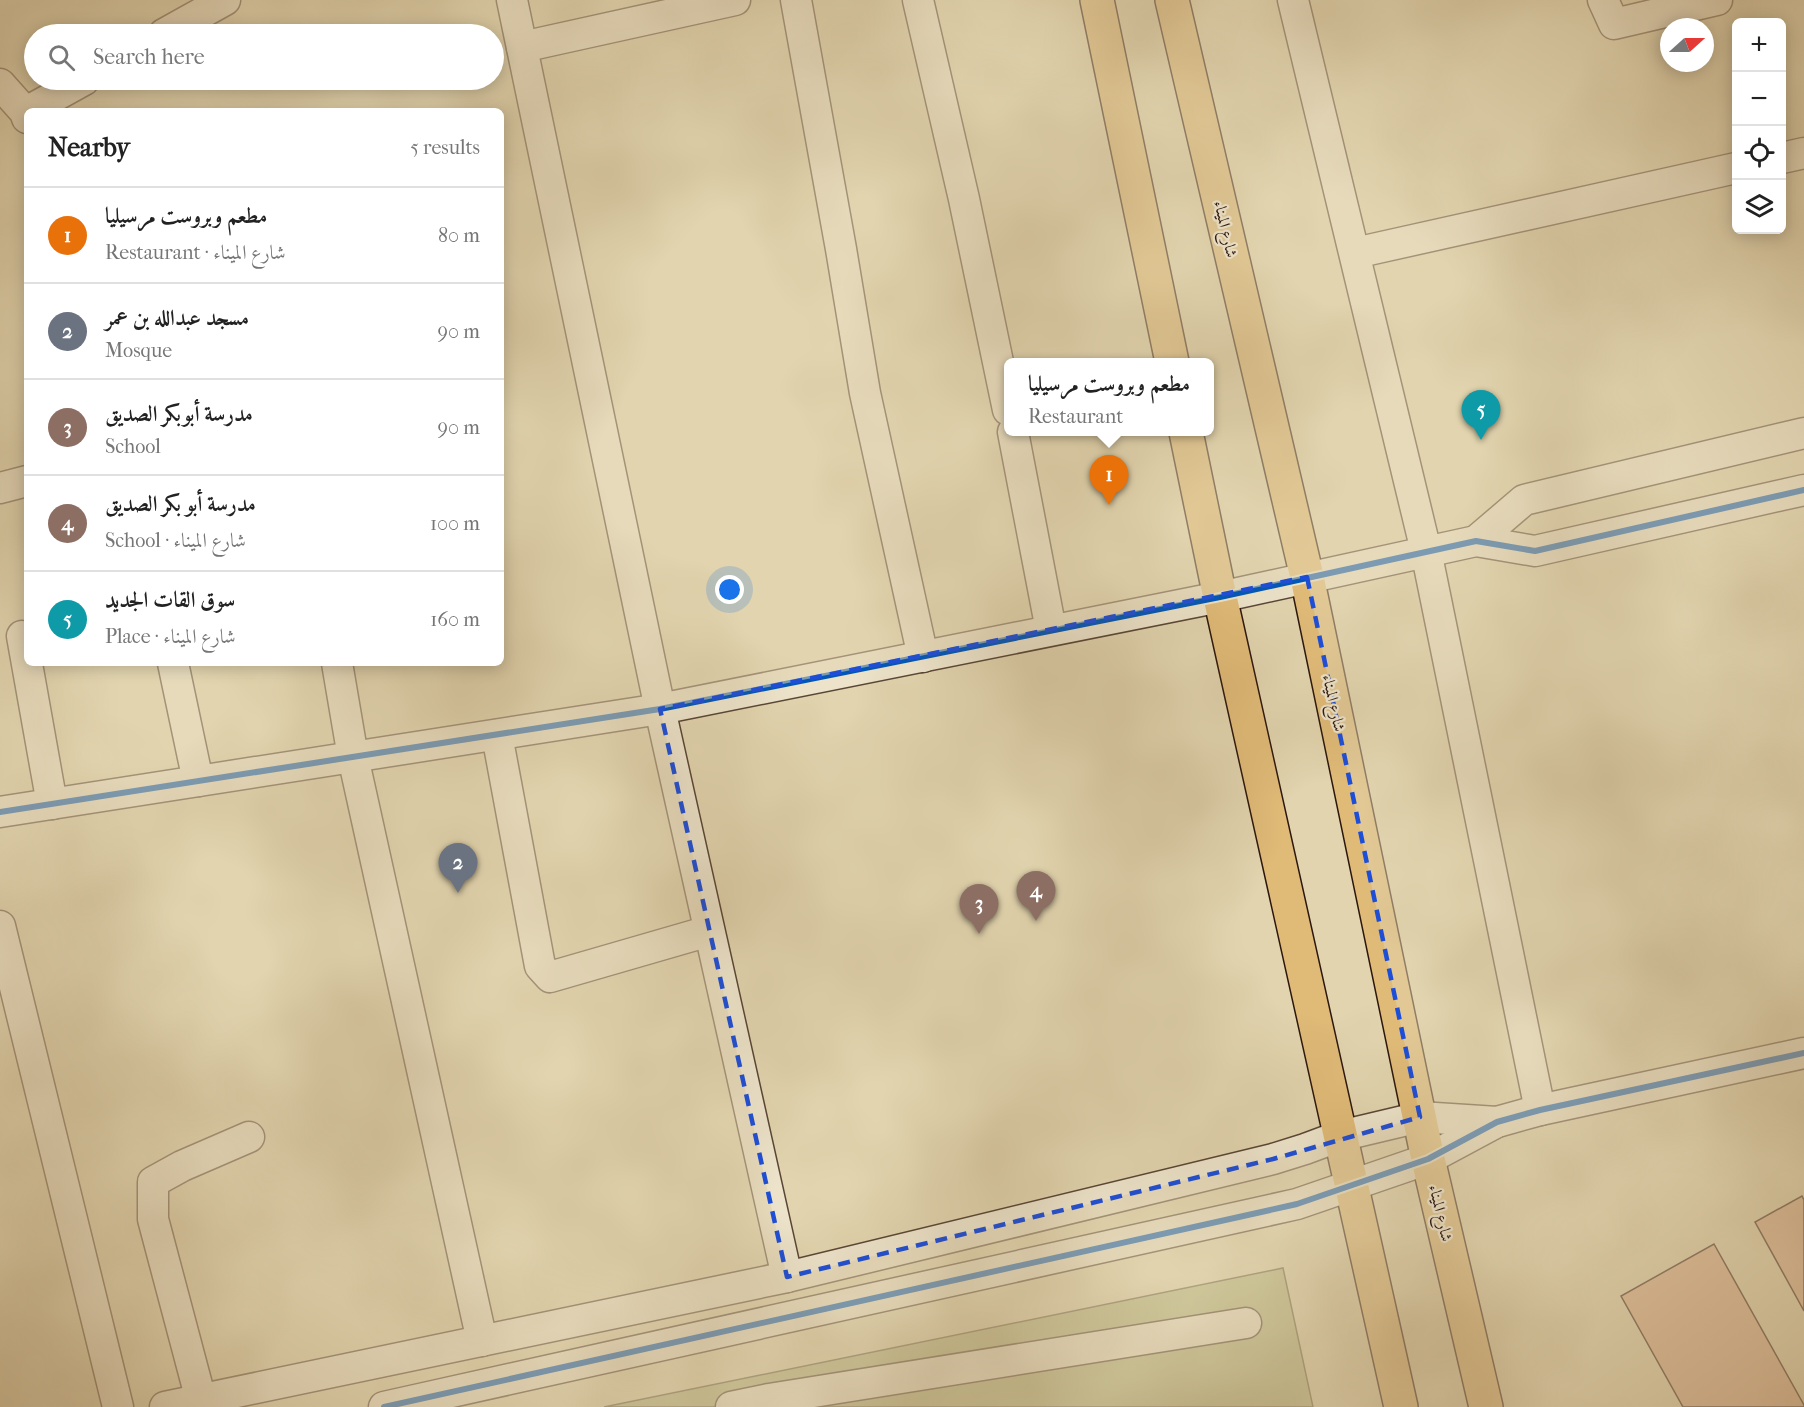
<!DOCTYPE html>
<html lang="en">
<head>
<meta charset="utf-8">
<style>
  :root { --surface:#fff; --page:#f2f2f2; --text:#222; --muted:#767676; --line:#e0e0e0; --accent:#0b8043 }
  body { margin:0; font-family:"IM FELL French Canon",Amiri,serif; background:var(--page); color:var(--text) }
  .controls { position:absolute; right:18px; top:18px; display:grid; overflow:hidden; border-radius:9px; box-shadow:0 3px 15px #0003 }
  .controls button { width:54px; height:54px; display:grid; place-items:center; padding:0; border:0; border-bottom:2px solid var(--line); background:var(--surface); color:var(--text); font:30px sans-serif }
  .compass { position:absolute; left:1660px; top:18px; width:54px; height:54px; border-radius:50%; background:var(--surface); box-shadow:0 3px 15px #0003; rotate:69deg }
  .you { position:absolute; left:730px; top:590px; width:21px; height:21px; margin:-15px; border:4px solid #fff; border-radius:50%; background:#1a73e8; box-shadow:0 0 0 9px #1a73e833 }
  .badge { display:grid; place-items:center; width:39px; height:39px; border-radius:50%; background:var(--accent); color:#fff; font-size:20px; font-weight:700 }
  .pin { position:absolute; translate:-50% -50px; filter:drop-shadow(0 2px 3px #0008) }
  .pin::after { content:''; position:absolute; top:32px; width:21px; height:18px; background:inherit; clip-path:polygon(0 0,100% 0,50% 100%) }
  .popup { position:absolute; left:1004px; top:358px; width:210px; height:78px; box-sizing:border-box; display:grid; place-content:center; border-radius:9px; background:var(--surface); filter:drop-shadow(0 2px 4px #0005); font-size:20px; white-space:nowrap; color:var(--muted) }
  .popup b { font-size:22px; color:var(--text) }
  .popup::after { content:''; position:absolute; left:50%; top:100%; margin-left:-12px; border:12px solid transparent; border-top-color:var(--surface) }
  .list { margin:0; padding:0; list-style:none }
  h2 { display:flex; justify-content:space-between; align-items:center; height:78px; margin:0; padding:0 24px; font-size:26px }
  h2 small { font-size:20px; font-weight:400; color:var(--muted) }
  .list li { display:grid; grid-template-columns:39px 1fr auto; gap:18px; align-items:center; box-sizing:border-box; height:96px; padding:0 24px; border-top:2px solid var(--line) }
  .list b { display:block; font-size:22px; white-space:nowrap }
  .list p { margin:0; font-size:20px; white-space:nowrap; color:var(--muted) }
  .list em { font-size:20px; font-style:normal; color:var(--muted) }
  .icon { flex:none; width:33px; height:33px; fill:none; stroke:currentColor; stroke-width:2; stroke-linecap:round; stroke-linejoin:round }
  .map { position:relative; flex:none; width:1804px; height:1407px; overflow:hidden }
  .search { position:absolute; background:var(--surface); box-shadow:0 3px 15px #0003; left:24px; top:24px; width:480px; height:66px; display:flex; align-items:center; gap:15px; box-sizing:border-box; padding:0 21px; border-radius:33px; color:var(--muted); font-size:22px }
  .panel { position:absolute; background:var(--surface); box-shadow:0 3px 15px #0003; left:24px; top:108px; width:480px; height:558px; border-radius:9px }
  .map>svg:first-child { display:block }
  .green { fill:#b8bb86; stroke:#72694a; stroke-width:1.5 }
  .building { fill:#daaa87; stroke:#2c170e; stroke-width:1.5 }
  .lines { fill:none; stroke-linecap:round; stroke-linejoin:round }
  .minor-casing { stroke:#594636; stroke-width:33 }
  .highway-casing { stroke:#2c170e; stroke-width:36 }
  .minor { stroke:#ece3ca; stroke-width:30 }
  .highway { stroke:#e0ba77; stroke-width:33 }
  .cycleway-casing { stroke:#ece3ca; stroke-width:10 }
  .cycleway { stroke:#0057b8; stroke-width:6 }
  .marked { fill:none; stroke:#1d4ed8; stroke-width:4.5; stroke-dasharray:12 8; stroke-linejoin:round }
  .labels { text-anchor:middle; dominant-baseline:central; stroke-width:4.5; stroke-linejoin:round; paint-order:stroke }
  .street-label { font-size:16px; fill:#2c170e; stroke:#ece3ca }
</style>
</head>
<body>
<div class="map">
<svg width="1804" height="1407" viewBox="0 0 1804 1407">
  <rect width="100%" height="100%" fill="#e1d4ae"/>
  <filter id="stains"><feTurbulence type="fractalNoise" baseFrequency=".00333" numOctaves="4"/><feColorMatrix values="0 0 0 0 .2 0 0 0 0 .09 0 0 0 0 .02 0 0 0 .5 -.17"/></filter>
  <radialGradient id="worn" r=".72"><stop offset=".6" stop-color="#630" stop-opacity="0"/><stop offset="1" stop-color="#630" stop-opacity=".3"/></radialGradient>
  <!-- green -->
  <path class="green" d="M1283 1268 1313 1407H604Z"/>
  <!-- building -->
  <g class="building">
    <path d="M1802 1196 1804 1200V1311L1755 1222Z"/>
    <path d="M1714 1244 1804 1405V1407H1683L1621 1296Z"/>
  </g>
  <g class="lines">
    <defs>
      <g id="minor">
        <path d="M512 0 660 709 787 1277"/>
        <path d="M796 0 841 249 865 393 923 657"/>
        <path d="M918 0 964 199 1008 410"/>
        <path d="M1293 0 1426 551 1540 1110"/>
        <path d="M1603 0 1614 24 1717 0"/>
        <path d="M164 34 225 0"/>
        <path d="M522 47 735 0"/>
        <path d="M0 84 25 112 27 118"/>
        <path d="M28 111 84 80"/>
        <path d="M1782 158 1804 153"/>
        <path d="M1355 253 1736 168"/>
        <path d="M1013 432 1051 630"/>
        <path d="M0 488 27 481"/>
        <path d="M1476 541 1524 500 1804 433"/>
        <path d="M22 636 52 804"/>
        <path d="M173 663 198 781"/>
        <path d="M337 663 353 757 482 1341"/>
        <path d="M497 735 540 966 550 977 709 931"/>
        <path d="M0 812 660 709 1220 597 1476 541 1535 551 1804 490"/>
        <path d="M0 926 118 1407"/>
        <path d="M201 1400 153 1219V1182L182 1166 249 1137"/>
        <path d="M165 1407 787 1277 1273 1159 1305 1149 1340 1136 1420 1117 1497 1122"/>
        <path d="M384 1407 1297 1204 1428 1159 1497 1122 1540 1110 1804 1053"/>
        <path d="M731 1407 769 1399 1246 1323"/>
      </g>
      <g id="highway">
        <path d="M1097 0 1172 362"/>
        <path d="M1172 0 1307 577 1428 1159 1486 1407"/>
        <path d="M1186 432 1220 597 1401 1407"/>
      </g>
    </defs>
    <!-- minor casing -->
    <use href="#minor" class="minor-casing"/>
    <!-- highway casing -->
    <use href="#highway" class="highway-casing"/>
    <!-- minor -->
    <use href="#minor" class="minor"/>
    <!-- highway -->
    <use href="#highway" class="highway"/>
    <defs>
      <g id="cycleway">
        <path d="M0 812 660 709 1220 597 1476 541 1535 551 1804 490"/>
        <path d="M384 1407 1297 1204 1428 1159 1497 1122 1540 1110 1804 1053"/>
      </g>
    </defs>
    <!-- cycleway casing -->
    <use href="#cycleway" class="cycleway-casing"/>
    <!-- cycleway -->
    <use href="#cycleway" class="cycleway"/>
  </g>
  <!-- marked area -->
  <path d="M0 0H1804V1407H0ZM1307 577 1420 1117 1273 1159 787 1277 660 709Z" fill="#e1d4ae" fill-opacity=".55" fill-rule="evenodd"/>
  <path class="marked" d="M1307 577 1420 1117 1273 1159 787 1277 660 709Z"/>
  <g class="labels">
    <!-- street labels -->
    <g class="street-label">
      <text transform="translate(1226 229) rotate(77)">شارع الميناء</text>
      <text transform="translate(1334 703) rotate(78)">شارع الميناء</text>
      <text transform="translate(1441 1213) rotate(77)">شارع الميناء</text>
    </g>
  </g>
  <rect width="100%" height="100%" filter="url(#stains)"/>
  <rect width="100%" height="100%" fill="url(#worn)"/>
</svg>
<div class="controls">
<button>+</button>
<button>−</button>
<button><svg class="icon" aria-label="locate" viewBox="0 0 24 24"><circle cx="12" cy="12" r="6"/><path d="M12 2v4M12 18v4M2 12h4M18 12h4"/></svg></button>
<button><svg class="icon" aria-label="layers" viewBox="0 0 24 24"><path d="M12 4l9 5-9 5-9-5zM3 14l9 5 9-5"/></svg></button>
</div>
<svg class="compass" viewBox="-18 -18 36 36"><path d="M0-13l5 13h-10z" fill="#e53935"/><path d="M0 13l5-13h-10z" fill="#767676"/></svg>
<div class="you"></div>
<div class="pin badge" style="left:1109px;top:505px;background:#e8710a">1</div>
<div class="popup"><b>مطعم وبروست مرسيليا</b>Restaurant</div>
<div class="pin badge" style="left:458px;top:893px;background:#6b7280">2</div>
<div class="pin badge" style="left:979px;top:934px;background:#8d6e63">3</div>
<div class="pin badge" style="left:1036px;top:921px;background:#8d6e63">4</div>
<div class="pin badge" style="left:1481px;top:440px;background:#0f9aa8">5</div>
<div class="search"><svg class="icon" aria-label="search" viewBox="0 0 24 24"><circle cx="10" cy="10" r="6"/><path d="M15 15l6 6"/></svg>Search here</div>
<section class="panel">
<h2>Nearby<small>5 results</small></h2>
<ul class="list">
<li><span class="badge" style="background:#e8710a">1</span><div><b>مطعم وبروست مرسيليا</b><p>Restaurant · شارع الميناء</p></div><em>80 m</em></li>
<li><span class="badge" style="background:#6b7280">2</span><div><b>مسجد عبدالله بن عمر</b><p>Mosque</p></div><em>90 m</em></li>
<li><span class="badge" style="background:#8d6e63">3</span><div><b>مدرسة أبوبكر الصديق</b><p>School</p></div><em>90 m</em></li>
<li><span class="badge" style="background:#8d6e63">4</span><div><b>مدرسة أبو بكر الصديق</b><p>School · شارع الميناء</p></div><em>100 m</em></li>
<li><span class="badge" style="background:#0f9aa8">5</span><div><b>سوق القات الجديد</b><p>Place · شارع الميناء</p></div><em>160 m</em></li>
</ul>
</section>
</div>
</body>
</html>
